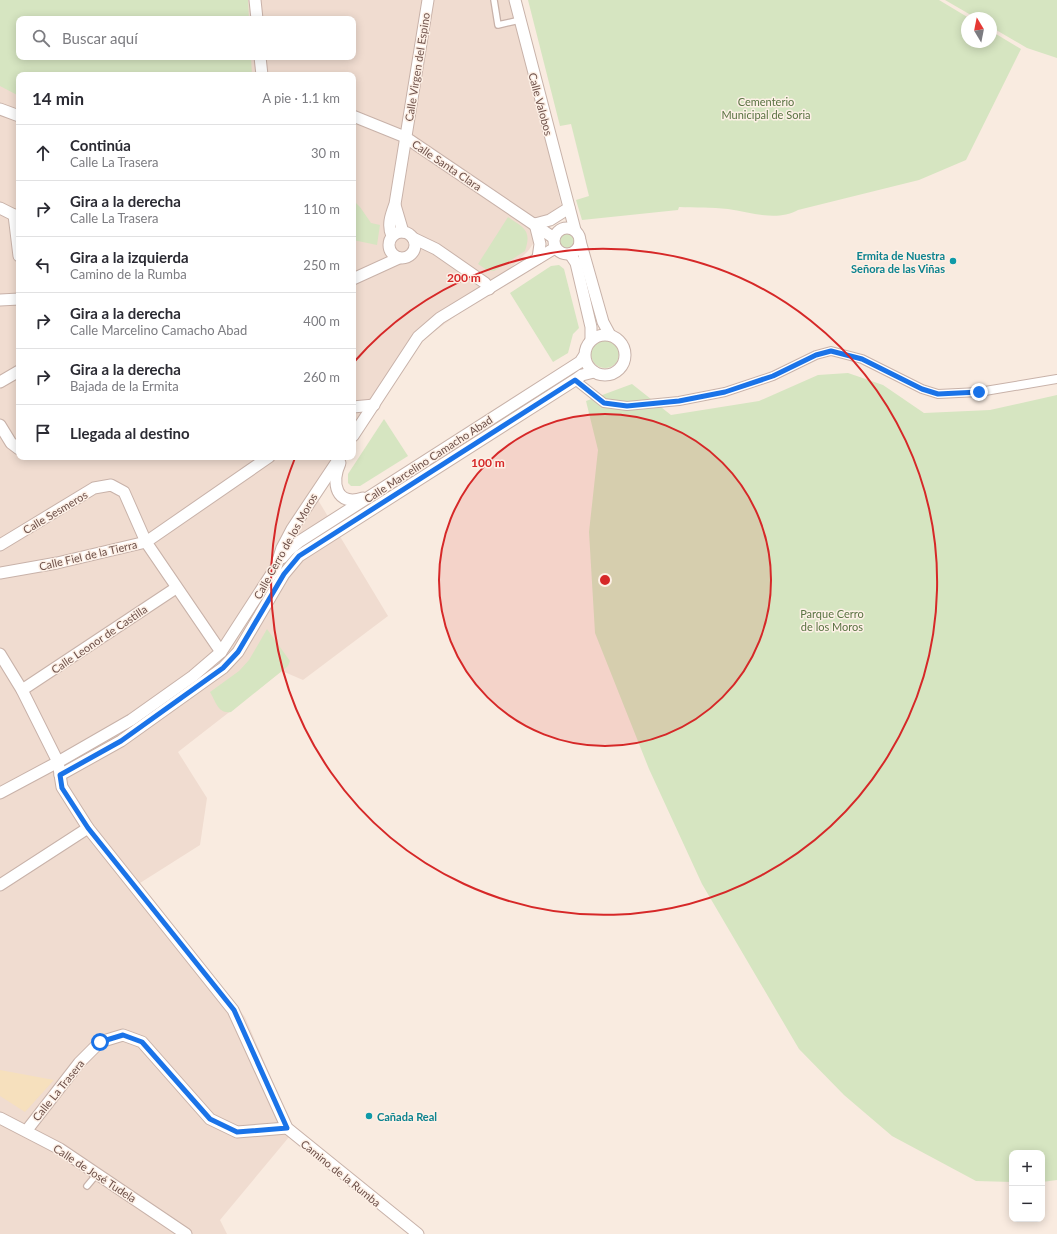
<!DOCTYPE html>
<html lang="es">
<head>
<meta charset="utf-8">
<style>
  :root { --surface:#fff; --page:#f2f2f3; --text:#2b2b33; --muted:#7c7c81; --line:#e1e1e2 }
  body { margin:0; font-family:Lato,sans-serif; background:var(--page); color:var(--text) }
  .controls { position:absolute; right:12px; bottom:12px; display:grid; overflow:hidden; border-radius:8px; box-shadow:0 2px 10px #0003 }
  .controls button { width:36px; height:36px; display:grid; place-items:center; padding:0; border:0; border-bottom:1px solid var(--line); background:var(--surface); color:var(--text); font:20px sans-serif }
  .compass { position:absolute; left:961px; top:12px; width:36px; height:36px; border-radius:50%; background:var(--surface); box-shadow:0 2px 10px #0003; rotate:350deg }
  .stop { position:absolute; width:12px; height:12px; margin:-9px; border:3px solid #1a73e8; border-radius:50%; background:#fff }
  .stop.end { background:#1a73e8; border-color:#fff; box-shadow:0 1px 4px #0008 }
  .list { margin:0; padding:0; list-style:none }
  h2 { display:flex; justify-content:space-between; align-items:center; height:52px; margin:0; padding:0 16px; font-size:17px }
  h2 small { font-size:13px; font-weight:400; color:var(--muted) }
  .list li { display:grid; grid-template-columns:26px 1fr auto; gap:12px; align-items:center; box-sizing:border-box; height:56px; padding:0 16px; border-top:1px solid var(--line) }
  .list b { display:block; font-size:15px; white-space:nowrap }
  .list p { margin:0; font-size:13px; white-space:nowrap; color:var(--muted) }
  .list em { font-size:13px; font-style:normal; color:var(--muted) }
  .icon { flex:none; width:22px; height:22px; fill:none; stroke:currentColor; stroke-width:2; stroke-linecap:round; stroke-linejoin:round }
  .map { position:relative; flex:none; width:1057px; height:1234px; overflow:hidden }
  .search { position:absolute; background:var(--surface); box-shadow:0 2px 10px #0003; left:16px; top:16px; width:340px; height:44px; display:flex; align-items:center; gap:10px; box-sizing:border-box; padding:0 14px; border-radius:8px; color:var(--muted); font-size:15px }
  .panel { position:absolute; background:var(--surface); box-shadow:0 2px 10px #0003; left:16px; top:72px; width:340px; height:388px; border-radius:8px }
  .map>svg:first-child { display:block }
  .residential { fill:#f0dcd0; fill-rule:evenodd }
  .green { fill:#d6e5c1 }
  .sand { fill:#f6e0bd }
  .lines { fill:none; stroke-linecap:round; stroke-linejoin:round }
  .service-casing { stroke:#c8b2a9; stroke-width:8 }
  .pedestrian-casing { stroke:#c8b2a9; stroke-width:10 }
  .minor-casing { stroke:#c8b2a9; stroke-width:13 }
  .service { stroke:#fff; stroke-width:5.5 }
  .pedestrian { stroke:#fff; stroke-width:8 }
  .minor { stroke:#fff; stroke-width:11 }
  .route { stroke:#1a73e8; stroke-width:5 }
  .ring { fill:none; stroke:#d62828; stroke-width:2 }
  .culture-dot { fill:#0f9aa8; stroke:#fdf0e6; stroke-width:1.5 }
  .labels { text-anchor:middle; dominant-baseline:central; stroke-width:3; stroke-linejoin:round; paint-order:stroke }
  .street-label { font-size:11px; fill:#6e514a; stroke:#fdf0e6 }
  .park-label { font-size:11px; fill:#5a7343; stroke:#fdf0e6 }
  .culture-label { font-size:11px; font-weight:bold; fill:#0d838f; stroke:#fdf0e6; text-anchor:end }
  .centre { fill:#d62828; stroke:#fdf0e6; stroke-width:2 }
  .ring-label { font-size:12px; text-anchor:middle; font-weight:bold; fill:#d62828; stroke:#fdf0e6; stroke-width:3; stroke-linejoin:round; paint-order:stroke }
</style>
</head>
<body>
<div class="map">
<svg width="1057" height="1234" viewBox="0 0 1057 1234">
  <rect width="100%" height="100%" fill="#f9ebe0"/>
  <!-- residential -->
  <path class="residential" d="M0 0H516L561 205 528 251 480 298 424 339 353 445V75H19V457H345L318 500 388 616 303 680 282 671 178 752 207 798 200 845 140 883 245 1017 294 1131 220 1220 227 1234H0ZM19 19H353V57H19Z"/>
  <!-- green -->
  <g class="green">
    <path d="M0 0H248L249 19H19V57H251L252 75H19V96L0 86Z"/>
    <path d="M528 0H939L969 18H967V42H991V31L1021 49 966 160 919 180 798 210C776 222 751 212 728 209 712 207 695 208 679 207L678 210 582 220 576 200 589 196 571 124 560 126Z"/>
    <path d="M945 0H1057V58L1027 48 991 27V18H976Z"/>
    <path d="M353 200 360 207 371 223 380 225 377 245 353 240Z"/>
    <path d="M508 217C524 228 532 230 525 251L494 271 487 270 478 264Z"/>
    <circle cx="567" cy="241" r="10"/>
    <path d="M559 265 564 269 579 328 573 334 568 353 553 362 510 293 551 266Z"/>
    <circle cx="605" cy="354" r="14"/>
    <path d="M848 373 883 385 924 413 990 410 1057 395V1180L1042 1182V1153H1012V1182L976 1181 892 1136 844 1095 799 1049 702 884 649 769 595 633 589 532 598 450 586 401 632 384 671 415 759 401 818 375Z"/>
    <path d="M384 419 408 456 360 486H351L348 483V474Z"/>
    <path d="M267 629 290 661 288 666 231 712C218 714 216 702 210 692L239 671 249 660Z"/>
  </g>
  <!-- sand -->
  <path class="sand" d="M0 1070 54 1080 25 1112 0 1096Z"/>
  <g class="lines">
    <defs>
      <g id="service">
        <path d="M494 0 498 25 520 20"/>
        <path d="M87 1186 97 1174"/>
      </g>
      <path id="pedestrian" d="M575 380 604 403 627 406 679 401 725 392 773 376 816 355 831 351 862 359 922 389 938 394 979 392 1057 379"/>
      <g id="minor">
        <path d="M255 0 257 19"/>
        <path d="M515 0 575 230"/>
        <path d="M260 57 262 75"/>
        <path d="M0 109 19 116"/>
        <path d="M353 116 405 137 554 238"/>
        <path d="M395 205 403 232"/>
        <path d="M0 208 14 215"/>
        <path d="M14 215 19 256"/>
        <path d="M535 224 550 220 569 208"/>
        <path d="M535 224 540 244 538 258"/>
        <circle cx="567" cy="241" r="13"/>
        <circle cx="402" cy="245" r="13"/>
        <path d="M392 236C387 225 391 215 395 204L428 0"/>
        <path d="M413 238 436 249 485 283 489 289"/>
        <path d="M580 241 603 322 610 335"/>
        <path d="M570 254 576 263 591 327V339"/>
        <path d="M353 279 399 258"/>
        <path d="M0 300 19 299"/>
        <circle cx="605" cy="355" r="20"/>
        <path d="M0 382 19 371"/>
        <path d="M353 407 374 405"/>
        <path d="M0 425 11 443 19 449"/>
        <path d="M353 436 418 337 440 318 555 248"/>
        <path d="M340 463C331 483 336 507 363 498"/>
        <path d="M0 545 94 488 111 485 124 492 146 542 221 652"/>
        <path d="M282 558 289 550 300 541 580 362 584 356"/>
        <path d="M0 573 57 563 146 542 269 457"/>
        <path d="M0 654 22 690 58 762 62 787 88 828 233 1010 287 1128 418 1234"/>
        <path d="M22 690 176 588"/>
        <path d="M60 775 121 741 223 668 238 652 284 574 299 556 575 380 582 375 594 372"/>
        <path d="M0 793 58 762 131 720 193 676 221 652 276 567 282 548 292 529 340 457"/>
        <path d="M0 885 88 828"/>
        <path d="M0 1118 60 1149 186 1234"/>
        <path d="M27 1130 79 1063 100 1042 123 1035 142 1042 210 1119 237 1132 287 1128"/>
      </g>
    </defs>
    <!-- service casing -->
    <use href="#service" class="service-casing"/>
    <!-- pedestrian casing -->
    <use href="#pedestrian" class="pedestrian-casing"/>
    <!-- minor casing -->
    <use href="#minor" class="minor-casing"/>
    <!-- service -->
    <use href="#service" class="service"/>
    <!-- pedestrian -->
    <use href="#pedestrian" class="pedestrian"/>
    <!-- minor -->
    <use href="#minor" class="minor"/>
  </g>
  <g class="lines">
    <!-- route -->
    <path class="route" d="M100 1042 123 1035 142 1042 210 1119 237 1132 287 1128 234 1010 88 828 62 788 60 775 121 741 223 668 238 652 284 574 299 556 575 380 604 403 627 406 679 401 725 392 773 376 816 355 831 351 862 359 922 389 938 394 979 392"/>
  </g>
  <!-- distance rings -->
  <circle cx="605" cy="580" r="166" fill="#d62828" fill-opacity=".12"/>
  <g class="ring">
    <circle cx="605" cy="580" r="166"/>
    <path d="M354 362A333 333 0 1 1 295 458"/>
  </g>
  <!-- markers -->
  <g class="culture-dot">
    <circle cx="953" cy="261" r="4"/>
    <circle cx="369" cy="1116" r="4"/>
  </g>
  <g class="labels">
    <!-- street labels -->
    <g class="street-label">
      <text transform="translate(417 67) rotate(-81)">Calle Virgen del Espino</text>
      <text transform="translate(541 104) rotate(75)">Calle Valobos</text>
      <text transform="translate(447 165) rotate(34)">Calle Santa Clara</text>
      <text transform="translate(428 459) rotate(-33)">Calle Marcelino Camacho Abad</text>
      <text transform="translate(55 512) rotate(-31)">Calle Sesmeros</text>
      <text transform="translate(285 546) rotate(-61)">Calle Cerro de los Moros</text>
      <text transform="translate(88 555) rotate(-13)">Calle Fiel de la Tierra</text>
      <text transform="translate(99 639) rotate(-34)">Calle Leonor de Castilla</text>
      <text transform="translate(58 1090) rotate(-51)">Calle La Trasera</text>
      <text transform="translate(95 1173) rotate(33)">Calle de José Tudela</text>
      <text transform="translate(341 1173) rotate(39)">Camino de la Rumba</text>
    </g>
    <!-- park labels -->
    <g class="park-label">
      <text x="766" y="101">Cementerio<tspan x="766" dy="13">Municipal de Soria</tspan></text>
      <text x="832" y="613">Parque Cerro<tspan x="832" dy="13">de los Moros</tspan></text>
    </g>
    <!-- culture labels -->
    <g class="culture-label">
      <text x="945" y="255">Ermita de Nuestra<tspan x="945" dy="13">Señora de las Viñas</tspan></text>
      <text x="377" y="1116" text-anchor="start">Cañada Real</text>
    </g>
  </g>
  <circle cx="605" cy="580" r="6" class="centre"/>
  <g class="ring-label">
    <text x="464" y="282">200 m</text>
    <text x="488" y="467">100 m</text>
  </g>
</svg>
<div class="controls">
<button>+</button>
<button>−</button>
</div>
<svg class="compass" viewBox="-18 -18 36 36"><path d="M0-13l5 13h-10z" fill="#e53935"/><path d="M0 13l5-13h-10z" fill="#7c7c81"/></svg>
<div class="stop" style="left:100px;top:1042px"></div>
<div class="stop end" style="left:979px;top:392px"></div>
<div class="search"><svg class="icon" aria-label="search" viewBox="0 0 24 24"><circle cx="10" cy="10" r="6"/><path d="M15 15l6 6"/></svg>Buscar aquí</div>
<section class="panel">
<h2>14 min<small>A pie · 1.1 km</small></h2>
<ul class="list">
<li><svg class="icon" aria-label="ahead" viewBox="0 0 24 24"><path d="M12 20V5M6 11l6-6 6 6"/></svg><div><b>Continúa</b><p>Calle La Trasera</p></div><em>30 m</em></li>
<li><svg class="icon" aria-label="right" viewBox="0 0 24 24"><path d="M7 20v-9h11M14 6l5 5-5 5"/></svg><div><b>Gira a la derecha</b><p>Calle La Trasera</p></div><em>110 m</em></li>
<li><svg class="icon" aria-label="left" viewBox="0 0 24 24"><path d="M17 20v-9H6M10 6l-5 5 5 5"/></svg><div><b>Gira a la izquierda</b><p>Camino de la Rumba</p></div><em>250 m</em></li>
<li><svg class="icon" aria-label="right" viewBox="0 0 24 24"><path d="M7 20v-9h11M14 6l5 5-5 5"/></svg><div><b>Gira a la derecha</b><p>Calle Marcelino Camacho Abad</p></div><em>400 m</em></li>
<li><svg class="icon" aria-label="right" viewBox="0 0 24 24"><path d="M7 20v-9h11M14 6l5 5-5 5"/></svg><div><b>Gira a la derecha</b><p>Bajada de la Ermita</p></div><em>260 m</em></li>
<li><svg class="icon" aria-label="arrive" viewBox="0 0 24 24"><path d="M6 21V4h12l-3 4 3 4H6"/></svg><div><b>Llegada al destino</b></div></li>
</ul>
</section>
</div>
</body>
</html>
